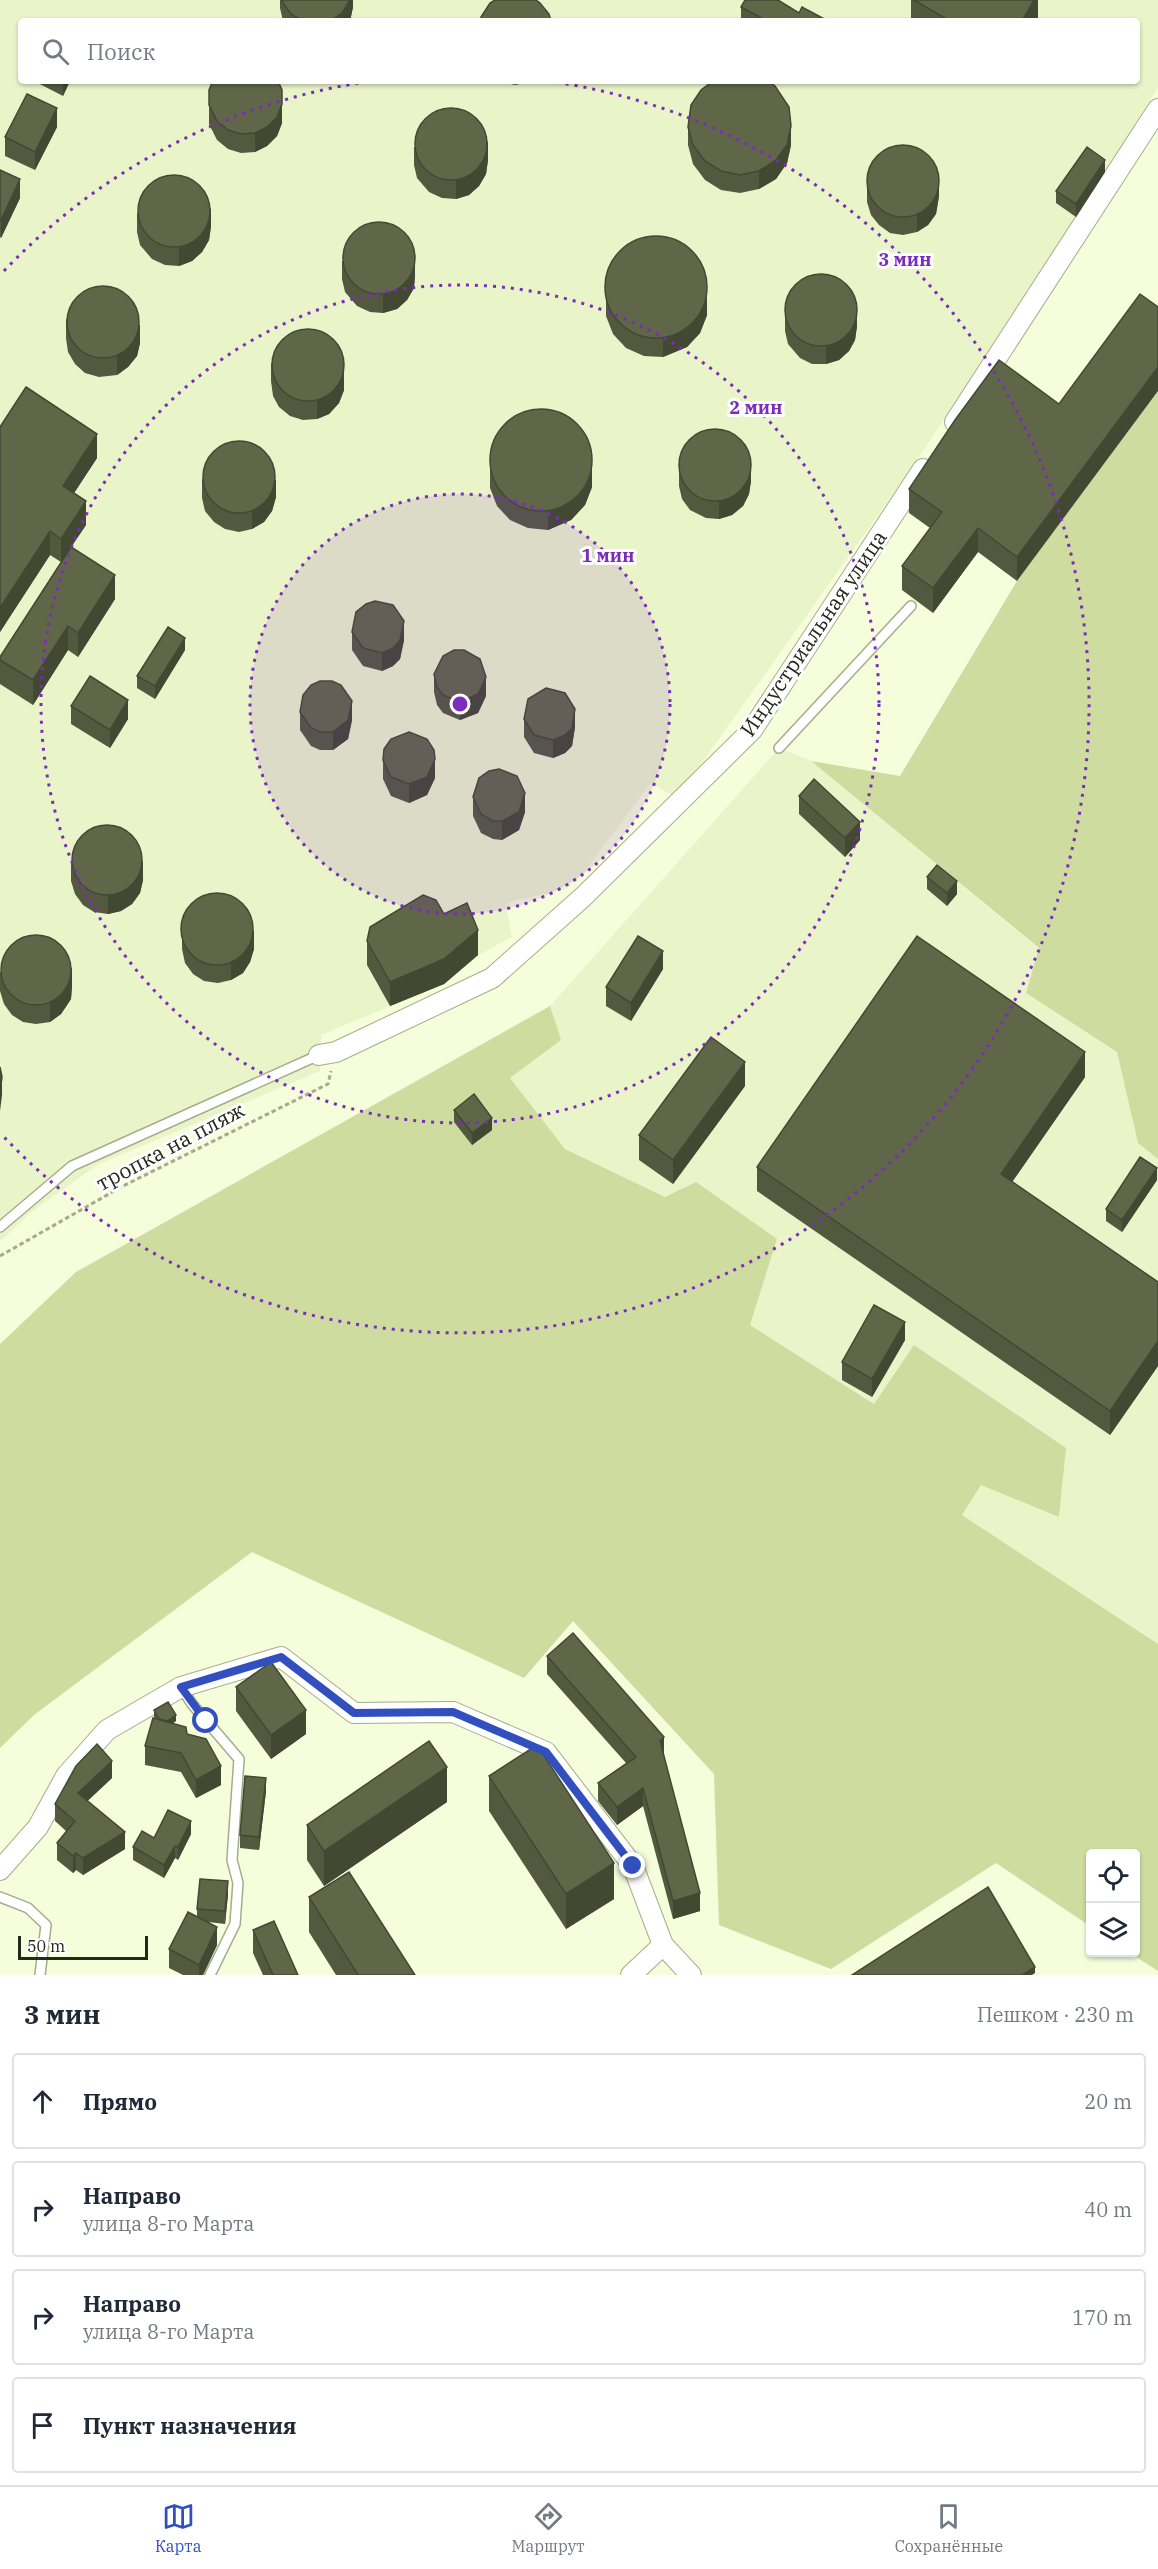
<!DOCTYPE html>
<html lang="ru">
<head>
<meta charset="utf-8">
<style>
  :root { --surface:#fff; --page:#f2f2f3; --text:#1f2937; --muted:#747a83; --line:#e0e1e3; --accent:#324fc0 }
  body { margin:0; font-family:"IBM Plex Serif",serif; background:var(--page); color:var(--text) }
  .controls { position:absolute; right:18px; bottom:18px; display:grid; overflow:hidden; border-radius:6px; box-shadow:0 2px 4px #0004 }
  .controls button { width:54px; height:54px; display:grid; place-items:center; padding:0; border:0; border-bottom:2px solid var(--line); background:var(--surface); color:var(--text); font:30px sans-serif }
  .scale { position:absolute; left:18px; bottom:15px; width:130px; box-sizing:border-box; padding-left:6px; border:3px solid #24271a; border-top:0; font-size:16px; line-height:21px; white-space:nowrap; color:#24271a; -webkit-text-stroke:4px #fff; paint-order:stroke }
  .stop { position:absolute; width:18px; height:18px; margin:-14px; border:4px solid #324fc0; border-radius:50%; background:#fff }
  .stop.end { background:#324fc0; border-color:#fff; box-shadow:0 2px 6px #0008 }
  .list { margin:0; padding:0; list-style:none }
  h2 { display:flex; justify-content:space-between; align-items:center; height:78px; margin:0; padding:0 24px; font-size:26px }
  h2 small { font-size:20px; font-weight:400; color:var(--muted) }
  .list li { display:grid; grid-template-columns:39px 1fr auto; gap:18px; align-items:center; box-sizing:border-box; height:96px; margin:0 12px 12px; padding:0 12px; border:2px solid var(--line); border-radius:6px }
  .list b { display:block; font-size:22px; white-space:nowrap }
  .list p { margin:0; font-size:20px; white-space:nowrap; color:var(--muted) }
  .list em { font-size:20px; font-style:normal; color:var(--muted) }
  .icon { flex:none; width:33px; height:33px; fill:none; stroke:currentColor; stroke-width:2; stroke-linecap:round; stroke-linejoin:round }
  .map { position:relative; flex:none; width:1158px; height:1975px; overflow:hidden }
  .search { position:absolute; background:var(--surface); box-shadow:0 2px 4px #0004; left:18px; right:18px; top:18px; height:66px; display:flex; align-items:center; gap:15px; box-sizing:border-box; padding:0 21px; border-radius:6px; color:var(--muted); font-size:22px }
  .sheet { height:510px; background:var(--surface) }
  nav { display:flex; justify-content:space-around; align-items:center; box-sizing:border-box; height:84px; border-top:2px solid var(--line); background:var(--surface); font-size:16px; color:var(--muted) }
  nav a { display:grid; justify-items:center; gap:3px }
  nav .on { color:var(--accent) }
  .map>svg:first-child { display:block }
  .built { fill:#eaf4c9; fill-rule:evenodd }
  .green { fill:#cfdca0 }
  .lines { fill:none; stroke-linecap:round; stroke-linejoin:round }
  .lane-casing { stroke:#a5ad8c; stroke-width:12 }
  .street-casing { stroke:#a5ad8c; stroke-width:22 }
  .path { stroke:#a4aa90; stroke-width:3; stroke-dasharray:4.5 3; stroke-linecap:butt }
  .lane { stroke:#fff; stroke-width:9 }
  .street { stroke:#fff; stroke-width:20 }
  .wall { fill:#53593f }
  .shaded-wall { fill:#434833 }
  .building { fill:#606749; stroke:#434833; stroke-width:1.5 }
  .route { stroke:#324fc0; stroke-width:8 }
  .ring { fill:none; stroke:#7b2cbf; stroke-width:3; stroke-dasharray:3 6 }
  .labels { text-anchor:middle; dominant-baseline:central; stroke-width:6; stroke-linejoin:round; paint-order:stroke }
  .street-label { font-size:21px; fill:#24271a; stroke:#fff }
  .centre { fill:#7b2cbf; stroke:#fff; stroke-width:3 }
  .ring-label { font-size:18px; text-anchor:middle; font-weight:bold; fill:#7b2cbf; stroke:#fff; stroke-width:6; stroke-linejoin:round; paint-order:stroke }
</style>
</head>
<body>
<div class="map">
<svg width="1158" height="1975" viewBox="0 0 1158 1975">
  <rect width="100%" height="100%" fill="#f5fdda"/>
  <!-- built -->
  <g class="built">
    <path d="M0 0H1158V87L1077 218 917 460 677 798 651 783 584 872 566 889 509 902 507 912 512 937 479 955 444 984 321 1035 320 1071 99 1164 30 1213 0 1242ZM21 21H1137V81H21Z"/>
    <path d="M779 748 811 761 1039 949 1026 993 1117 1052 1138 1142 1158 1159V1644L962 1515 981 1485 915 1345 874 1405 749 1325 777 1239 665 1197 565 1149 510 1078 560 1040 550 1006Z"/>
  </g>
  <!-- green -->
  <g class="green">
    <path d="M1158 391V1159L1138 1143 1117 1052 1026 993 1039 948 811 761 900 776 1017 581Z"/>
    <path d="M550 1006 561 1040 510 1078 565 1149 665 1197 696 1182 777 1239 750 1325 874 1404 914 1345 1066 1448 1059 1517 981 1485 962 1515 1158 1644V1971L1130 1953 1136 1952V1854H1090V1926L996 1863 831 1969 719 1925 714 1774 573 1621 524 1678 252 1552 34 1715 0 1748V1344L76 1272Z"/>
  </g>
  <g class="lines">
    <defs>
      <g id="lane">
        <path d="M779 748 911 606"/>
        <path d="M0 1227 72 1166 319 1055"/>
        <path d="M181 1687 192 1704 239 1759 232 1860 238 1883 235 1924 210 1975"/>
        <path d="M0 1897 28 1908 46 1925 40 1975"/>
      </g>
      <g id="street">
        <path d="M955 422 1158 109"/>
        <path d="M319 1055 336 1052 492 978 583 897 752 730 923 469"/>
        <path d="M0 1870 38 1827 66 1776 107 1730 181 1687 281 1657 354 1713 453 1712 546 1752 633 1866 663 1945 691 1975"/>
        <path d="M631 1975 663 1945"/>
      </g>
    </defs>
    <!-- lane casing -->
    <use href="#lane" class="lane-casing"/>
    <!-- street casing -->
    <use href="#street" class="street-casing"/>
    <!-- path -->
    <path class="path" d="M0 1256 123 1186 328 1084 331 1071"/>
    <!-- lane -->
    <use href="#lane" class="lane"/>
    <!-- street -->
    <use href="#street" class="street"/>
  </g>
  <!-- wall -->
  <g class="wall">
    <path d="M280 0H353V7L350 21H283L280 8Z"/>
    <path d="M911 0H1038V18L1036 21H911Z"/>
    <path d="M741 7 799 13 828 21H745L741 19Z"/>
    <path d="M34 81H70L63 96Z"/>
    <path d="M500 81H531L529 82 515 85Z"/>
    <path d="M209 90 282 123 277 136 267 146 255 152 241 153 228 149 217 140 209 124Z"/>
    <path d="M57 127 35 170 5 156V137Z"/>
    <path d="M688 127 791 145 787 163 776 179 759 189 740 193 721 190 705 180 693 164 688 145Z"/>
    <path d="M414 147 488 160 486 174 479 186 469 195 456 199 442 198 429 192 417 178 414 165Z"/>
    <path d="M0 170 20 198 1 238 0 237Z"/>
    <path d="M1105 172 1076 217 1056 203V191Z"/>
    <path d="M867 183 939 196 936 214 928 225 917 232 903 235 890 233 879 225 871 215 867 202Z"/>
    <path d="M137 213 211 226 209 240 202 252 192 261 179 266 165 265 152 259 140 245 137 232Z"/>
    <path d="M342 261 415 274 414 288 407 300 397 309 383 313 370 312 357 306 345 292 342 279Z"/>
    <path d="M606 275 707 315 700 333 687 347 663 357 644 356 626 348 613 334 606 316Z"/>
    <path d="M785 313 857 326 855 340 849 351 839 360 826 364H812L800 358 788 344 785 331Z"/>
    <path d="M66 319 140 343 137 356 128 367 117 375 99 377 85 373 75 364 68 352 66 338Z"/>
    <path d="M271 363 344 390 339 403 329 414 317 419 303 420 290 416 279 407 273 396 271 381Z"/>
    <path d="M1059 404 1017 581 978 552 933 613 902 590V566L930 528 909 513V489Z"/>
    <path d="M0 427 97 458 74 493 86 525 71 547 115 599 78 657 68 650 33 705 0 684V657L61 562 50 555 0 632Z"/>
    <path d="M679 467 751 481 749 494 743 506 732 515 719 519 706 518 690 510 682 499 679 486Z"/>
    <path d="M490 470 592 487 585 505 571 520 548 530 528 528 510 520 497 506 490 488Z"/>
    <path d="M202 479 276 497 272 511 264 522 252 529 239 532 225 529 214 522 205 511 202 498Z"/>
    <path d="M352 632 404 640 400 659 393 666 382 671 363 666 352 650Z"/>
    <path d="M185 650 155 699 137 688V676Z"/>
    <path d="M434 674 486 696 478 713 460 720 443 713 437 705 434 692Z"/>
    <path d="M71 706 128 719 110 748 71 724Z"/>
    <path d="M300 712 352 720 348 739 333 750H320L311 746 300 730Z"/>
    <path d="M524 719 575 727 572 746 565 753 553 758 534 753 524 737Z"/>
    <path d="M383 760 435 778 427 795 409 803 391 796 383 779Z"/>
    <path d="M799 796 860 840 845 857 799 814Z"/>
    <path d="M473 797 525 812 519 830 502 840 493 839 481 833 473 816Z"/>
    <path d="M71 862 143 880 140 893 132 904 121 911 108 914 94 912 83 905 75 894 71 881Z"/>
    <path d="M927 877 957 894 947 906 927 889Z"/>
    <path d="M444 914 478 955 444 984 390 1006 367 965V941Z"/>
    <path d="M182 931 254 949 250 962 243 973 231 980 218 983 204 981 193 974 185 963 182 949Z"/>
    <path d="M663 969 631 1021 606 1006V987Z"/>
    <path d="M0 972 72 986 71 999 61 1014 50 1022 36 1024 23 1022 12 1015 4 1004 0 991Z"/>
    <path d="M1085 1077 1012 1182 1158 1282V1366L1110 1435 757 1191V1167Z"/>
    <path d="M745 1086 673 1184 639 1160V1135Z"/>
    <path d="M454 1110 492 1130 472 1145 454 1122Z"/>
    <path d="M1157 1180 1122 1232 1106 1221V1209Z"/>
    <path d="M905 1340 872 1397 842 1380V1362Z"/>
    <path d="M547 1656 664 1755 700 1911 673 1919 643 1806 617 1825 598 1801V1783L626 1763 547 1674Z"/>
    <path d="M236 1687 306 1734 271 1759 236 1711Z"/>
    <path d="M154 1710 176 1721 173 1723 187 1734 221 1785 196 1798 181 1772 145 1765V1746L154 1718Z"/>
    <path d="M489 1776 614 1899 566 1929 489 1811Z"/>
    <path d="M112 1778 87 1801 125 1849 83 1875 76 1870 73 1873 57 1860V1843L66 1831 55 1821V1804Z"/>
    <path d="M266 1791 259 1850 240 1848V1835Z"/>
    <path d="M447 1802 324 1886 307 1860V1825Z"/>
    <path d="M191 1834 178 1860 175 1858 164 1878 133 1860V1847L154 1838Z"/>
    <path d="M228 1894 225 1924 208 1922 217 1945 203 1975H183L169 1968V1949L197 1917V1909Z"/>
    <path d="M309 1897 415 1975H336L309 1932Z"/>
    <path d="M253 1930 298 1975H263L253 1953Z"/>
  </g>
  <!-- shaded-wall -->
  <g class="shaded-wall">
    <path d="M350 0H353V7L350 21H330Z"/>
    <path d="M1034 0H1038V18L1036 21H1022Z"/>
    <path d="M64 81H70L63 96V83Z"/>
    <path d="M282 104V123L277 136 267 146 255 152V133Z"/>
    <path d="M57 108V127L35 170V152Z"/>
    <path d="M791 126V145L787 163 776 179 759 189V171Z"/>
    <path d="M488 141V160L486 174 479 186 469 195 456 199V180Z"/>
    <path d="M1105 160V172L1076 217V204Z"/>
    <path d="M939 178V196L936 214 928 225 917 232V214Z"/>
    <path d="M20 179V198L1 238V220Z"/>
    <path d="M211 208V226L209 240 202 252 192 261 179 266V247Z"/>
    <path d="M415 256V274L414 288 407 300 397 309 383 313V295Z"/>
    <path d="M707 296V315L700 333 687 347 663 357V338Z"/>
    <path d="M857 307V326L855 340 849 351 839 360 826 364V346Z"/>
    <path d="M140 324V343L137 356 128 367 117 375V356Z"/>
    <path d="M1158 367V391L1017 581V557Z"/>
    <path d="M344 372V390L339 403 329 414 317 419V401Z"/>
    <path d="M97 434V458L63 510V486Z"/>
    <path d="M751 462V481L749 494 743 506 732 515 719 519V501Z"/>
    <path d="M592 469V487L585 505 571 520 548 530V511Z"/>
    <path d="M276 479V497L272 511 264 522 252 529V511Z"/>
    <path d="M86 501V525L61 562V539Z"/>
    <path d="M978 528V552L933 613V588Z"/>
    <path d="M50 531V555L0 632V608Z"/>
    <path d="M115 575V599L78 657V633Z"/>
    <path d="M404 621V640L400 659 393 666 382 671V653Z"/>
    <path d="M68 626V650L33 705V680Z"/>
    <path d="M185 638V650L155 699V686Z"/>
    <path d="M486 677V696L478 713 460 720V702Z"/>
    <path d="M128 700V719L110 748V730Z"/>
    <path d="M352 701V720L348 739 333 750V732Z"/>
    <path d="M575 709V727L572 746 565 753 553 758V740Z"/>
    <path d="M435 759V778L427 795 409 803V784Z"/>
    <path d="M525 793V812L519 830 502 840V821Z"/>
    <path d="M860 822V840L845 857V838Z"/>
    <path d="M143 861V880L140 893 132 904 121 911 108 914V896Z"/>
    <path d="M957 881V894L947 906V893Z"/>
    <path d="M254 930V949L250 962 243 973 231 980V962Z"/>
    <path d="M478 930V955L444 984 390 1006V982Z"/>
    <path d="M663 951V969L631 1021V1003Z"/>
    <path d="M72 967V986L71 999 61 1014 50 1022V1003Z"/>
    <path d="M1085 1052V1077L1001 1198V1174Z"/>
    <path d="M745 1062V1086L673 1184V1160Z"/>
    <path d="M2 1077V1095L0 1111V1092Z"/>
    <path d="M492 1118V1130L472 1145V1133Z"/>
    <path d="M1157 1168V1180L1122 1232V1220Z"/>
    <path d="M905 1322V1340L872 1397V1379Z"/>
    <path d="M1158 1341V1366L1110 1435V1411Z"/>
    <path d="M306 1710V1734L271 1759V1735Z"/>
    <path d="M176 1715V1721L162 1730V1724Z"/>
    <path d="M664 1737V1755L660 1759V1741Z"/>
    <path d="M112 1761V1778L78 1810V1793Z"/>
    <path d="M221 1766V1785L196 1798V1780Z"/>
    <path d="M447 1767V1802L324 1886V1851Z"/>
    <path d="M266 1778V1791L259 1850V1837Z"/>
    <path d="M643 1788V1806L617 1825V1807Z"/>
    <path d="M191 1821V1834L178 1860V1847Z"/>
    <path d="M125 1832V1849L83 1875V1858Z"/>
    <path d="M175 1846V1858L164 1878V1865Z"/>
    <path d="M76 1853V1870L73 1873V1856Z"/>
    <path d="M614 1863V1899L566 1929V1894Z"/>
    <path d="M228 1881V1894L225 1924V1911Z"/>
    <path d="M700 1893V1911L673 1919V1901Z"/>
    <path d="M217 1927V1945L203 1975H199V1965Z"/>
    <path d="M1035 1967V1973L1032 1975H1022Z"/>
  </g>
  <!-- building -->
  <g class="building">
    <path d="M282 0H350L342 13 330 21H303L291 14 283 3Z"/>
    <path d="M495 0H536L540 3 549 14 551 21H480L481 17 490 3Z"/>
    <path d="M745 0H778L799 13 802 7 828 21H767L741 7Z"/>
    <path d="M914 0H1034L1022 21H950Z"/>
    <path d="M213 81H278L282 90V104L277 117 267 127 255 133 241 134 228 130 217 121 209 105V90Z"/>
    <path d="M713 81H768L775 86 789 107 791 126 787 145 776 160 759 171 740 175 721 171 705 161 693 145 688 127 691 105 701 90Z"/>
    <path d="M27 94 57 108 35 152 5 137Z"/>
    <circle cx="451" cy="144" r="36"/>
    <circle cx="903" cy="181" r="36"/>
    <path d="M1087 147 1105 160 1076 204 1056 191Z"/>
    <path d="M0 170 20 179 1 220 0 219Z"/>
    <circle cx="174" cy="211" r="36"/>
    <circle cx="379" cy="258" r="36"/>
    <circle cx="656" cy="287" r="51"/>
    <circle cx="821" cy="310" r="36"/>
    <circle cx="103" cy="322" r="36"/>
    <path d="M1140 294 1158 307V367L1017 557 978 528 933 588 902 566 942 512 909 489 955 420 999 360 1059 404Z"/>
    <circle cx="308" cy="365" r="36"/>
    <path d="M26 387 97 434 63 486 86 501 61 539 50 531 0 608V427Z"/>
    <circle cx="541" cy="460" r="51"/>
    <circle cx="715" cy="465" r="36"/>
    <circle cx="239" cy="477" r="36"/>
    <path d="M71 547 115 575 78 633 68 626 33 680 0 660V657Z"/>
    <path d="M375 601 393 605 404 621 400 640 393 648 382 653 363 648 352 632 356 612 366 604Z"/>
    <path d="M168 627 185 638 155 686 137 676Z"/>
    <path d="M454 650H464L480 659 486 677 478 694 460 702 443 695 437 687 434 674 443 656Z"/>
    <path d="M90 676 128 700 110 730 71 706Z"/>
    <path d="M320 681H332L341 685 352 701 348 720 333 732H320L311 728 300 712 303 695 311 685Z"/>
    <path d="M546 688 565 693 575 709 572 728 565 735 553 740 534 735 524 719 528 699Z"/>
    <path d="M409 732 427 739 434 750 435 759 427 777 409 784 391 777 383 760 384 749 391 739Z"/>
    <path d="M499 769 517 776 525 793 519 812 502 821H493L481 814 473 797 479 778 489 771Z"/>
    <path d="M814 779 860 822 845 838 799 796Z"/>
    <circle cx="107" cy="860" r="35"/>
    <path d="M937 865 957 881 947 893 927 877Z"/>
    <circle cx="217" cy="929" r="36"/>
    <path d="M423 895 436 900 444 914 467 903 478 930 444 959 390 982 367 941 370 927Z"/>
    <circle cx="36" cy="970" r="35"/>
    <path d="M638 936 663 951 631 1003 606 987Z"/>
    <path d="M917 936 1085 1052 1001 1174 1158 1282V1341L1110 1411 757 1167Z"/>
    <path d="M711 1037 745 1062 673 1160 639 1135Z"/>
    <path d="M0 1067 2 1077 0 1092Z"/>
    <path d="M474 1094 492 1118 472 1133 454 1110Z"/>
    <path d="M1140 1157 1157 1168 1122 1220 1106 1209Z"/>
    <path d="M874 1305 905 1322 872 1379 842 1362Z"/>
    <path d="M573 1633 664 1737 660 1741 700 1893 673 1901 643 1788 617 1807 598 1783 636 1757 547 1656Z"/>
    <path d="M271 1662 306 1710 271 1735 236 1687Z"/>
    <path d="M168 1702 176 1715 167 1721 159 1719 154 1710Z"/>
    <path d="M153 1718 186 1727 187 1734 206 1739 221 1766 196 1780 181 1753 145 1746Z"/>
    <path d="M429 1741 447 1767 324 1851 307 1825Z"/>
    <path d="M97 1744 112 1761 78 1793 125 1832 83 1858 76 1853 73 1856 57 1843 75 1821 55 1804 76 1766Z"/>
    <path d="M537 1745 614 1863 566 1894 489 1776Z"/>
    <path d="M245 1776 266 1778 259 1837 240 1835Z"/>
    <path d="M168 1810 191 1821 178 1847 175 1846 164 1865 133 1847 142 1831 154 1838Z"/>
    <path d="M349 1872 415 1975H358L309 1897Z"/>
    <path d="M200 1879 228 1881 225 1911 197 1909Z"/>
    <path d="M988 1887 1035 1967 1022 1975H852Z"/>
    <path d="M188 1912 217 1927 199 1965 169 1949Z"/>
    <path d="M274 1921 298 1975H273L253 1930Z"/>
  </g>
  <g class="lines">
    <!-- route -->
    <path class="route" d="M206 1721 181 1687 281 1657 354 1713 453 1712 546 1752 633 1866"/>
  </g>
  <!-- distance rings -->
  <circle cx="460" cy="704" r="210" fill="#7b2cbf" fill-opacity=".12"/>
  <g class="ring">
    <circle cx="460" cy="704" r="210"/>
    <circle cx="460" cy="704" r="419"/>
    <path d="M4 271A629 629 0 0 1 372 81M548 81A629 629 0 1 1 4 1137"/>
  </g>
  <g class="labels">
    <!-- street labels -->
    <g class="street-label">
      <text transform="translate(813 633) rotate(-56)">Индустриальная улица</text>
      <text transform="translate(170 1146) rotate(-28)">тропка на пляж</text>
    </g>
  </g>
  <circle cx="460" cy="704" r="9" class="centre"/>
  <g class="ring-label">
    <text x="905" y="266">3 мин</text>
    <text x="756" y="414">2 мин</text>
    <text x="608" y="562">1 мин</text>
  </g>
</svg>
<div class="controls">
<button><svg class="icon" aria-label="locate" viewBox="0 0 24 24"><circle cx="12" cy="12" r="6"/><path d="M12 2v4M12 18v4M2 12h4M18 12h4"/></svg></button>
<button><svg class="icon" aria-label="layers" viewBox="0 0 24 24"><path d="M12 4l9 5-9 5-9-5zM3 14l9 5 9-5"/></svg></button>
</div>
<div class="scale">50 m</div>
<div class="stop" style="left:206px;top:1721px"></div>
<div class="stop end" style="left:633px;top:1866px"></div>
<div class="search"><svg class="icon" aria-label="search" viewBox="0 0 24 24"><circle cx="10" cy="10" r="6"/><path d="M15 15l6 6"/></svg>Поиск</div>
</div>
<section class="sheet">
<h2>3 мин<small>Пешком · 230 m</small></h2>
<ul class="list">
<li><svg class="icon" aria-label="ahead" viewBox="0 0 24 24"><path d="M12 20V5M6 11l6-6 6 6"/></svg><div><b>Прямо</b></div><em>20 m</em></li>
<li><svg class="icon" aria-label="right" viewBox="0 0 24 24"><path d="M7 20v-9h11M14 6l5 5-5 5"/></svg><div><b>Направо</b><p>улица 8-го Марта</p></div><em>40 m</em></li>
<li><svg class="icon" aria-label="right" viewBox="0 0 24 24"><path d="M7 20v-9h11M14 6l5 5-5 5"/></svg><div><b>Направо</b><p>улица 8-го Марта</p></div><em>170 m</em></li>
<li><svg class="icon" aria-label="arrive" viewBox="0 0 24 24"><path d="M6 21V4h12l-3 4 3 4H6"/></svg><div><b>Пункт назначения</b></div></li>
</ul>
</section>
<nav>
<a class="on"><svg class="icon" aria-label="map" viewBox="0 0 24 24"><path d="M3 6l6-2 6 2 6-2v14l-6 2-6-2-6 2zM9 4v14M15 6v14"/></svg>Карта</a>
<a><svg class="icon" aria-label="directions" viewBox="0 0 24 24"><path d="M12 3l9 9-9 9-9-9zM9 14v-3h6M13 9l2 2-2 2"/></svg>Маршрут</a>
<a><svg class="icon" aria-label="saved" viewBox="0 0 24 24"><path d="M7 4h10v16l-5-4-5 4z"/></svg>Сохранённые</a>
</nav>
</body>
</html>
